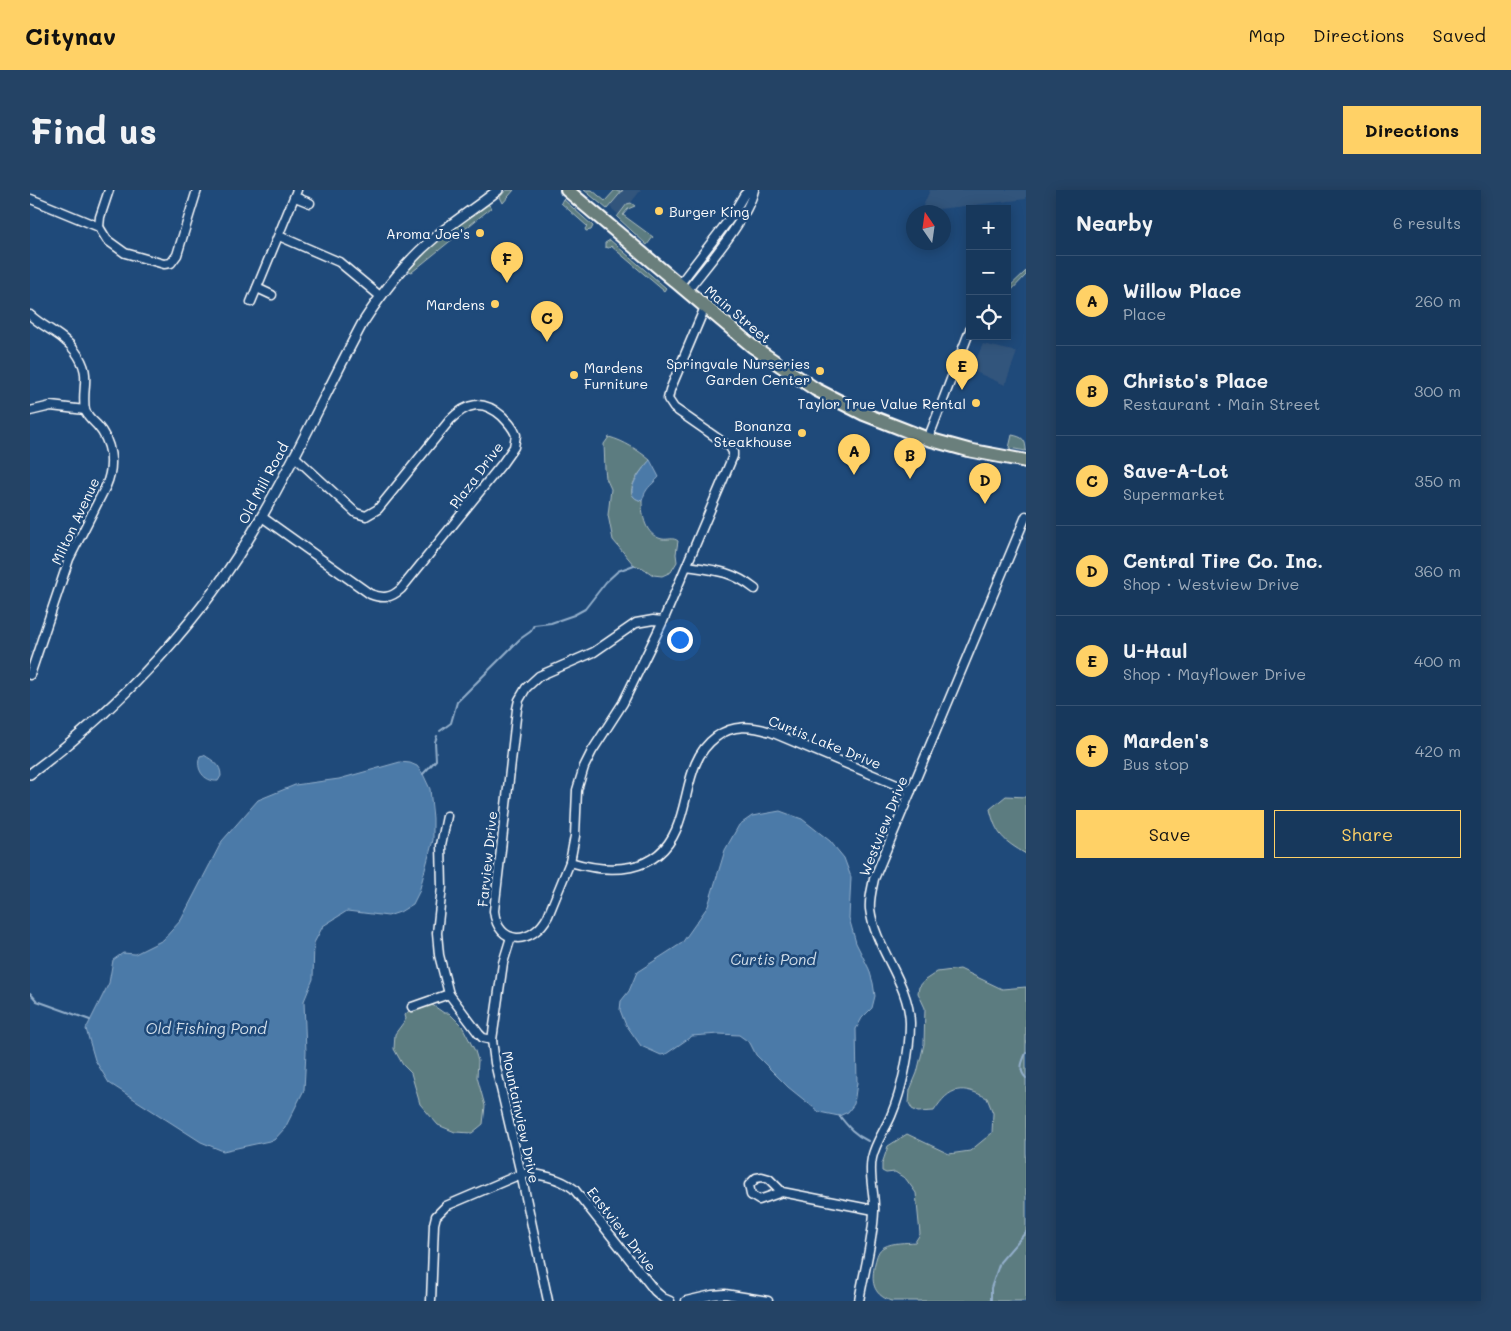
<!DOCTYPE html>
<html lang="en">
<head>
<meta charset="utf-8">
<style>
  :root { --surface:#17385c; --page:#244365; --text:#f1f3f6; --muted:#9eacbb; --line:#365272; --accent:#ffd166 }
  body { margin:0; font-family:Mali,sans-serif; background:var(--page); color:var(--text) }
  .controls { position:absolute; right:15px; top:15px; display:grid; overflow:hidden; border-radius:0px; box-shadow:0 2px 12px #0003 }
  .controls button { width:45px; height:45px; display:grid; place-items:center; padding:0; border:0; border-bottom:1px solid var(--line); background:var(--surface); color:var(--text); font:25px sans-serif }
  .compass { position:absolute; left:876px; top:15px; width:45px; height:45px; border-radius:50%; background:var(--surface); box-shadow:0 2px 12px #0003; rotate:347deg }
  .you { position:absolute; left:649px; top:449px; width:18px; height:18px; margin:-12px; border:4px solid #fff; border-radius:50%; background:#1a73e8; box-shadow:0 0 0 8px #1a73e833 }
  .badge { display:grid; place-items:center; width:32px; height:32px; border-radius:50%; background:var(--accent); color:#111; font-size:16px; font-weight:700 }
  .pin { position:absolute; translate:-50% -41px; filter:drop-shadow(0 1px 2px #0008) }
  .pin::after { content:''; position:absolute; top:26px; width:18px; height:15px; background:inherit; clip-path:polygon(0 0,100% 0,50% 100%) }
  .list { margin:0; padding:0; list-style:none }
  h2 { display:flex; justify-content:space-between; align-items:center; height:65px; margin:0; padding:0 20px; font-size:21px }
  h2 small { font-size:16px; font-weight:400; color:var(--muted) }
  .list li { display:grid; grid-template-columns:32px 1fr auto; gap:15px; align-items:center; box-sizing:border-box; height:90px; padding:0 20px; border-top:1px solid var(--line) }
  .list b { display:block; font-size:19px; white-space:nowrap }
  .list p { margin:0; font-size:16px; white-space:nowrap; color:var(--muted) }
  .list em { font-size:16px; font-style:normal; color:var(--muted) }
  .actions { display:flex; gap:10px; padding:15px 20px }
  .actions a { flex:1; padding:11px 0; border:1px solid var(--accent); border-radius:0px; text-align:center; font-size:18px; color:var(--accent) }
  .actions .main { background:var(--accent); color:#111 }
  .icon { flex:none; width:28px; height:28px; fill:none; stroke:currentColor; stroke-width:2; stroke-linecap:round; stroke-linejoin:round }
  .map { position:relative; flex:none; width:996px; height:1111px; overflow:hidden; border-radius:0px }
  header { display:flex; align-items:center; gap:30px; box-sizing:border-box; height:70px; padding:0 25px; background:var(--accent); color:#111 }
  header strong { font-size:24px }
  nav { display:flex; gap:28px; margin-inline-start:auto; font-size:18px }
  .intro { display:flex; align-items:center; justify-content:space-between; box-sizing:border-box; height:120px; padding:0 30px }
  h1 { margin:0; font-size:35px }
  .button { padding:12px 22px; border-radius:0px; background:var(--accent); color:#111; font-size:18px; font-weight:700 }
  main { display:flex; gap:30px; padding:0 30px }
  aside { flex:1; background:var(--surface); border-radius:0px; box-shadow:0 2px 12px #0003 }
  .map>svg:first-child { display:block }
  .built { fill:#33547c }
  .green { fill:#5b7b80; stroke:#adbdc0 }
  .water { fill:#4b7aa8; stroke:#93afcb }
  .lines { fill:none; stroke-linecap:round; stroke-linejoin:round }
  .stream { stroke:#93afcb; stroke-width:2 }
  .minor-casing { stroke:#fff; stroke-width:11 }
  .tertiary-casing { stroke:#fff; stroke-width:12 }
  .trunk-casing { stroke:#fff; stroke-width:16 }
  .minor { stroke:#1f4a7a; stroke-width:8 }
  .tertiary { stroke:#1f4a7a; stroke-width:9 }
  .trunk { stroke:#6b7f7c; stroke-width:12 }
  .poi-dot { fill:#ffd166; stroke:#1f4a7a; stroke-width:2 }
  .labels { text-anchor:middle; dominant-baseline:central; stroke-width:5; stroke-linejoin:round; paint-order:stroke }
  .poi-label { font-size:14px; fill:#fff; stroke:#1f4a7a; text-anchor:end }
  .street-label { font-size:14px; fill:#fff; stroke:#1f4a7a }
  .water-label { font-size:15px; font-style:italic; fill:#d2dee9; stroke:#1f4a7a }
</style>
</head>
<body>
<header>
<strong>Citynav</strong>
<nav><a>Map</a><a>Directions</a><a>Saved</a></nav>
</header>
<div class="intro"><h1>Find us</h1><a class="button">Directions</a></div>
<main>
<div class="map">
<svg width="996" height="1111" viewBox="0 0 996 1111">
  <rect width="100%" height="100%" fill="#1f4a7a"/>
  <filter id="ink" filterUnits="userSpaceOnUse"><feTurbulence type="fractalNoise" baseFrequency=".02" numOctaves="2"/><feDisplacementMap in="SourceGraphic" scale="10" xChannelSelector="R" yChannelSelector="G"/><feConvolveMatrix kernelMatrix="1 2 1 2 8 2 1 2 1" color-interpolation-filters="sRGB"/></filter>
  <g filter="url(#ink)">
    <!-- built -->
    <g class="built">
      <path d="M593 0H611L590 26 580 17Z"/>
      <path d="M900 0H996V9L891 21Z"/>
      <path d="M953 154 987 162 975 195 941 180Z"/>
    </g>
    <!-- green -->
    <g class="green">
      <path d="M476 0H484L473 13 470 7Z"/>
      <path d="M554 0H562L575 11 585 0 589 2 593 0 577 19Z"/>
      <path d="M533 9 563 36 561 40 556 41 555 39 557 36 531 13Z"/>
      <path d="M601 13 605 16 598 19 593 25 623 47 617 55 587 27 597 14Z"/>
      <path d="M456 14 459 15 461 18 382 82 379 81 380 76 404 53Z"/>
      <path d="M580 50 636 98 634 101 581 56 579 58 575 57V53Z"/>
      <path d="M996 81V85L977 105V99Z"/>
      <path d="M982 245C993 247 996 250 996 261L979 258Z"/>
      <path d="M579 247C594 251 608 260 620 270 614 277 595 298 604 307 606 309 609 310 612 311 612 326 615 345 632 349 639 350 643 347 648 351L646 364 647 372 641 382 632 386 623 385 613 378 604 375 583 350 578 325 581 299 576 288 575 279 574 254Z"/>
      <path d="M976 606 996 607V664C974 651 966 645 960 619Z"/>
      <path d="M930 779 972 799 996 797V1111H861C842 1104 841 1091 845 1073 847 1066 848 1060 854 1057 863 1052 876 1053 885 1052L890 1044 886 1003 876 989 865 982 856 983 852 981V974L858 956 877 944 919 964 940 961 962 943 963 923 957 908C932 895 920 896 904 921L888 922 882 919 879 913 880 900 887 883 894 854 895 818 888 803 889 797 895 790 907 782Z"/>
      <path d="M401 814 414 823H419L432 836 445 861 448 871 447 887 455 916 453 934 442 943 425 942 408 935 390 914 381 883 373 875 364 859 365 844 376 829 375 825C381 817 392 816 401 814Z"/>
    </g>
    <!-- water -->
    <g class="water">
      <path d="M620 270 629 287C620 297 616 297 612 311 609 310 606 309 604 307 596 298 614 277 620 270Z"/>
      <path d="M174 565C183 571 191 574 191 586L188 591C174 592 165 579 170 566Z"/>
      <path d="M370 572 380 573 387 576 393 584 400 599 403 628V650L389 702 383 714 370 722 358 726 317 721 293 736 284 753 283 789 274 811 276 862 274 900 255 938 244 950 193 961 171 952 79 893 65 870 56 839 79 793 83 770 93 763 105 764 133 750 151 730 192 651 228 610 265 595 309 589Z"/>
      <path d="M750 621 772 629 800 651 814 668 821 687 819 728 826 753 839 779 843 793 845 806 842 818 832 828 826 839 827 893 824 914 818 922 809 926 789 922 758 897 726 865 720 853 709 845 689 844 662 846 636 864 631 865 611 856 595 833 590 820 591 811 599 801 607 782 652 753 678 716 695 660 709 635 722 626Z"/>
    </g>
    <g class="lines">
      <!-- stream -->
      <g class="stream">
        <path d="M410 541 421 533 427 512 490 449 500 442 504 435 521 433 544 425 555 419 576 392 588 381 604 375"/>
        <path d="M393 584 406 570 405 552 407 546"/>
        <path d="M0 803 7 811 60 830"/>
        <path d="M996 863C992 872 988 880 996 888"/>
        <path d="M809 925C818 937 825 945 838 951"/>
        <path d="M961 1111V1098L970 1072 996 1042"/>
      </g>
      <defs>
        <g id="minor">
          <path d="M265 7 280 13"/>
          <path d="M1 9 69 37 77 50 95 63 134 74 141 73 147 65 167 0"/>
          <path d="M69 37 70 27 79 0"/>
          <path d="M249 46 309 72 350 106"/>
          <path d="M649 95 701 27 714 5 719 0"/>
          <path d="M227 98 242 105"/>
          <path d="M657 101C677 75 717 30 724 0"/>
          <path d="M221 112 267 0"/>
          <path d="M0 125C14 138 34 145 45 161 63 185 51 196 55 220 57 226 63 231 67 235 82 252 85 275 76 296L39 369 0 485"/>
          <path d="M0 221 21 216 55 220"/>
          <path d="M898 249 940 140"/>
          <path d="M232 327 340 404C353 409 361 408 371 399L472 274 484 257 486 245C483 237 478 232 472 226 452 209 437 213 420 230L348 319 336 326 326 323 264 266"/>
          <path d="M657 376C685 380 702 381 725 399"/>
          <path d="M633 431 623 430 606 433 564 462 509 486 496 498 489 510 487 519 464 721C468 757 503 755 518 726L540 672 545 646 547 600 554 577 562 561 593 513 633 431 703 266V262L700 257 644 218 638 209 640 200 675 117"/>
          <path d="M417 626 411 655 412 697 407 743 409 765 419 804 449 844 453 848 462 850"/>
          <path d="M540 672C580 684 627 684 646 640 660 609 656 569 686 547 703 534 721 536 741 542L881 601"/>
          <path d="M481 747 473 773 462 850 465 873 491 984 518 1111"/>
          <path d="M382 817 419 804"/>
          <path d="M752 1002 729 1010 721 1005 719 995 726 988 732 987 739 989 752 1002 844 1020"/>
          <path d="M401 1111 404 1034 406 1026 416 1016 491 984C509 983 530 988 544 999L625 1101 633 1108 640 1111"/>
          <path d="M656 1111 682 1105 695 1104 738 1111"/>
          <path d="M829 1111C834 1081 843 1051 844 1021 845 1004 838 985 842 968 845 953 855 940 861 926 872 900 880 862 880 833 879 792 845 759 840 719 839 709 842 699 844 689L996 326"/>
        </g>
        <path id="tertiary" d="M0 584C92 516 176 426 232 326 268 264 298 198 332 134 352 103 374 73 403 49 424 31 447 17 468 0"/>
        <path id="trunk" d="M537 0 722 156 785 199 834 224 898 249 938 260 996 271"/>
      </defs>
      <!-- minor casing -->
      <use href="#minor" class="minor-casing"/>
      <!-- tertiary casing -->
      <use href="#tertiary" class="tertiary-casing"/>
      <!-- trunk casing -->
      <use href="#trunk" class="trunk-casing"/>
      <!-- minor -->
      <use href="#minor" class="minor"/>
      <!-- tertiary -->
      <use href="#tertiary" class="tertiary"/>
      <!-- trunk -->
      <use href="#trunk" class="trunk"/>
    </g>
  </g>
  <!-- markers -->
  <g class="poi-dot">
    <circle cx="629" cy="21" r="5"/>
    <circle cx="450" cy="43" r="5"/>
    <circle cx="465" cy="114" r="5"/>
    <circle cx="790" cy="181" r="5"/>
    <circle cx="544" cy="185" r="5"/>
    <circle cx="946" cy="213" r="5"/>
    <circle cx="772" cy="243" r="5"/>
  </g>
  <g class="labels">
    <!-- poi labels -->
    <g class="poi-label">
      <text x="639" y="21" text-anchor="start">Burger King</text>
      <text x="440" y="43">Aroma Joe's</text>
      <text x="455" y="114">Mardens</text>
      <text x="780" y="173">Springvale Nurseries<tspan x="780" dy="16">Garden Center</tspan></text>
      <text x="554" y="177" text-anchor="start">Mardens<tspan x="554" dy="16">Furniture</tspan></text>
      <text x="936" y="213">Taylor True Value Rental</text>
      <text x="762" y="235">Bonanza<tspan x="762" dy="16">Steakhouse</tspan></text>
    </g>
    <!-- street labels -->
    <g class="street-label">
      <text transform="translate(708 124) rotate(40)">Main Street</text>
      <text transform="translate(446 285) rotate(-53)">Plaza Drive</text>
      <text transform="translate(233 293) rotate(-62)">Old Mill Road</text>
      <text transform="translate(45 331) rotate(-65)">Milton Avenue</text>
      <text transform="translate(795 552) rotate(22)">Curtis Lake Drive</text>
      <text transform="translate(853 636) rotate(-68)">Westview Drive</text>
      <text transform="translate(457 669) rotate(-84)">Farview Drive</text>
      <text transform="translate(491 927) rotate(78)">Mountainview Drive</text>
      <text transform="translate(592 1039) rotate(52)">Eastview Drive</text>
    </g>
    <!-- water labels -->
    <g class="water-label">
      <text x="743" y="769">Curtis Pond</text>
      <text x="176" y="838">Old Fishing Pond</text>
    </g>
  </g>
</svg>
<div class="controls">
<button>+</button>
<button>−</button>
<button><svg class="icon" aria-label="locate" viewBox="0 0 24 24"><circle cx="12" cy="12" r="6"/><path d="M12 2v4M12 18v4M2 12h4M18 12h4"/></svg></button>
</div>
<svg class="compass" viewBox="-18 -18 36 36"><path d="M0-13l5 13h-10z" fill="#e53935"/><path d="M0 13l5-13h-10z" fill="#9eacbb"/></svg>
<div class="you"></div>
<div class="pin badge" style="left:824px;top:285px">A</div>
<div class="pin badge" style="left:880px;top:289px">B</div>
<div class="pin badge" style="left:517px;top:152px">C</div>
<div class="pin badge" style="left:955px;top:314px">D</div>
<div class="pin badge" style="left:932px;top:200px">E</div>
<div class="pin badge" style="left:477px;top:93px">F</div>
</div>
<aside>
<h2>Nearby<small>6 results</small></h2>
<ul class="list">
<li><span class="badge">A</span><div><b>Willow Place</b><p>Place</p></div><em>260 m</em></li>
<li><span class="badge">B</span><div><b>Christo's Place</b><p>Restaurant · Main Street</p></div><em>300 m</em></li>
<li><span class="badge">C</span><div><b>Save-A-Lot</b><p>Supermarket</p></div><em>350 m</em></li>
<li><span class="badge">D</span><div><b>Central Tire Co. Inc.</b><p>Shop · Westview Drive</p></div><em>360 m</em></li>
<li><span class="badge">E</span><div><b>U-Haul</b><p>Shop · Mayflower Drive</p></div><em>400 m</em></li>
<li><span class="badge">F</span><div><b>Marden's</b><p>Bus stop</p></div><em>420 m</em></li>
</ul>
<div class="actions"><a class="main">Save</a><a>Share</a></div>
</aside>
</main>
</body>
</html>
